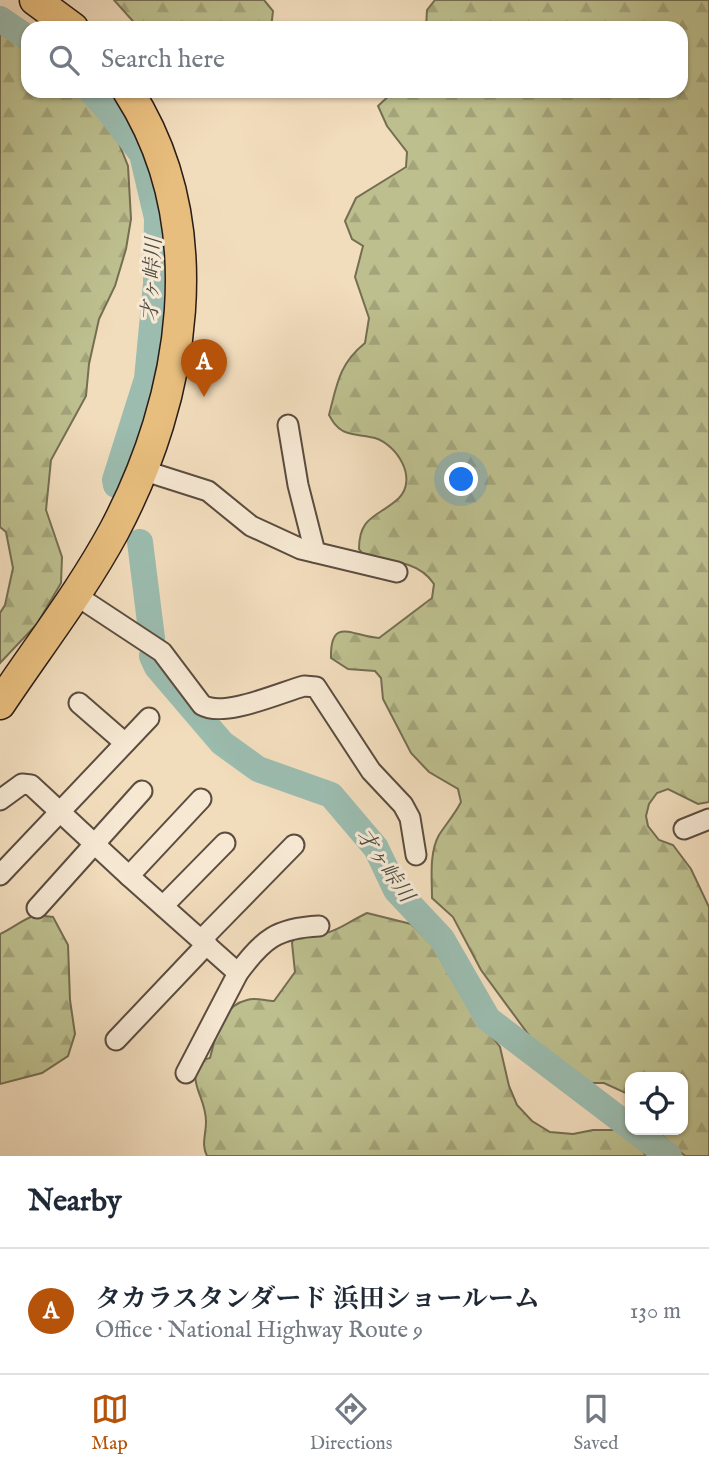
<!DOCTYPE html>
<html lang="en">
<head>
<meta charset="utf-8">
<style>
  :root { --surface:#fff; --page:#f2f2f3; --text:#1f2937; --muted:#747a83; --line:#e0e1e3; --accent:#b45309 }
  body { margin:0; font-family:"IM FELL English","Noto Serif JP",serif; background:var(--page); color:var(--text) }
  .controls { position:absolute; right:21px; bottom:21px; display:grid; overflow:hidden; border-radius:14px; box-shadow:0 2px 5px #0004 }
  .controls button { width:63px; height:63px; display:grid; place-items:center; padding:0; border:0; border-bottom:2px solid var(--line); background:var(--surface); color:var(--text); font:35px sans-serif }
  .you { position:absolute; left:462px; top:480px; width:24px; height:24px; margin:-18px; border:5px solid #fff; border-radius:50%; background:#1a73e8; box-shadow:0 0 0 10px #1a73e833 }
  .badge { display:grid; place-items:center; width:46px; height:46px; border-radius:50%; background:var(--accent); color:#fff; font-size:23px; font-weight:700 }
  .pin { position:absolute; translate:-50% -58px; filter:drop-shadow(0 2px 4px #0008) }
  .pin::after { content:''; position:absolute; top:37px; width:24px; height:21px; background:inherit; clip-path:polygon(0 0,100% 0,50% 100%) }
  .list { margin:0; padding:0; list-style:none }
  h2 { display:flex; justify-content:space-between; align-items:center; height:91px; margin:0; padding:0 28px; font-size:30px }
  h2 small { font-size:23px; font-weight:400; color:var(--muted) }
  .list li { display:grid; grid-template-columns:46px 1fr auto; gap:21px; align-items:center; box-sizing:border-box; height:126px; padding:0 28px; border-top:2px solid var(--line) }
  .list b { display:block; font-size:26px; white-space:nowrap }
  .list p { margin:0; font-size:23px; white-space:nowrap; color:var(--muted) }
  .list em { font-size:23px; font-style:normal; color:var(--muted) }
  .icon { flex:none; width:38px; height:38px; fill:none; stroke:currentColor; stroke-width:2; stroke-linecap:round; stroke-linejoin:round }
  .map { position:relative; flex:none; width:709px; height:1156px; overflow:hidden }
  .search { position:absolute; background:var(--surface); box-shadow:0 2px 5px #0004; left:21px; right:21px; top:21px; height:77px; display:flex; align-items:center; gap:18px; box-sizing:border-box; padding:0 24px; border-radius:21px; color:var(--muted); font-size:26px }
  .sheet { height:217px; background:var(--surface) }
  nav { display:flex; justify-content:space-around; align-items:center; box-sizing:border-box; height:98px; border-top:2px solid var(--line); background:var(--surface); font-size:19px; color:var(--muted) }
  nav a { display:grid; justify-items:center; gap:4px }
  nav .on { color:var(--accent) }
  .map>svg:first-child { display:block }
  .forest { fill:url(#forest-firs); stroke:#746e52; stroke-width:2 }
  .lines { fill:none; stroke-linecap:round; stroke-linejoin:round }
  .river { stroke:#9bbcaf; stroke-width:26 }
  .minor-casing { stroke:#5c4d40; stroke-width:23 }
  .highway-casing { stroke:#2a1d17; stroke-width:33 }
  .minor { stroke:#f6e8d3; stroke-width:19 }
  .highway { stroke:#e8be7e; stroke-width:30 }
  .labels { text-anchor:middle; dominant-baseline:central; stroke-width:6; stroke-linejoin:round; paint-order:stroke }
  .water-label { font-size:21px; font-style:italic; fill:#4c4d45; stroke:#f6e8d3 }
</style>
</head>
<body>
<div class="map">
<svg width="709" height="1156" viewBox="0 0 709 1156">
  <defs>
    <pattern id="forest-firs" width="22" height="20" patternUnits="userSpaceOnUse" patternTransform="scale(1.75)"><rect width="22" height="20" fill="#bdbf8e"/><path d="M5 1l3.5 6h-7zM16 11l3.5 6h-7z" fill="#a3a47a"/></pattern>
  </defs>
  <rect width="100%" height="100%" fill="#f1dcbc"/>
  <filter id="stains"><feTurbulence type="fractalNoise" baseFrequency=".00286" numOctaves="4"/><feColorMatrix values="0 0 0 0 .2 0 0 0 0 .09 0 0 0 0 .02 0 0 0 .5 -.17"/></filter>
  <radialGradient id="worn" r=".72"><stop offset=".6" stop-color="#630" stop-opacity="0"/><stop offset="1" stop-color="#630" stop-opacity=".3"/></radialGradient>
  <!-- forest -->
  <g class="forest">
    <path d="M114 0H264L273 11 271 28H139Z"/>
    <path d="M435 0H709V802L698 804 668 789 657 793 649 804 646 816 648 826 659 840 673 845 691 869 709 907V1156H685L656 1130H683V1077H630V1095L604 1083H586L559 1065 531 1038 481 970 453 917 432 898C432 878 429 853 439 835 446 824 455 814 461 802L458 789 429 772 411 753 383 699 381 678 375 671 348 669 331 658C330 615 354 637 379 638L432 598 434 584C419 561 391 561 366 558L359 549C359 515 379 517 399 498 418 478 397 445 375 438 364 435 354 436 343 431 336 427 333 422 329 415 337 384 339 364 365 343L369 318 355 277 363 246 352 239 345 221 356 198 406 167 407 152 387 126 378 106 394 91H681V28H426L427 10Z"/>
    <path d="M0 28 28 46V91H78L116 136 128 166 131 219 126 249 115 286 99 319 89 364 86 396 51 460 46 510 62 557 61 583 37 624 0 663V613L5 605 13 568 6 532 0 527Z"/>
    <path d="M367 913 411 924 427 940 447 954 465 989 478 1023 490 1034 500 1047 509 1086 517 1105 532 1121 550 1132 573 1134 593 1130H619L634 1137 646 1156H207C201 1144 206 1135 206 1122 206 1097 189 1087 198 1061L210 1058C216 1035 221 1006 247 1000 255 997 266 1001 274 1001L295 972 292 943 296 933C333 938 336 928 367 913Z"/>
    <path d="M36 915 53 917 68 945 70 1000 75 1034 68 1056 42 1073 0 1084V934C13 928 23 919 36 915Z"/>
  </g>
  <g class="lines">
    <!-- river -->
    <g class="river">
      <path d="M0 19 28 38"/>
      <path d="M91 91 109 111 142 154 157 218 156 284 147 379 115 480 116 485"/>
      <path d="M140 542 152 638"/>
      <path d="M152 656 157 667 222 743 258 769 331 795 376 848 396 890 442 939 488 1019 630 1127"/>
      <path d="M634 1130 669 1156"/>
    </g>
    <defs>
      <g id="minor">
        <path d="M288 425 298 485 315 552"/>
        <path d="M142 470 208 491 251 526 301 549 397 572"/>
        <path d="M74 594 162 652 202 705C224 718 279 693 304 686L316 687 371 771 403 805 410 818 416 855"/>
        <path d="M79 703 125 743"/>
        <path d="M0 800 22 784 31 785 129 876 238 973"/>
        <path d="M684 829 709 819"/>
        <path d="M0 875 149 718"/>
        <path d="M129 876 201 799"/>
        <path d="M163 906 225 843"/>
        <path d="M37 908 142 791"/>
        <path d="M202 939 294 845"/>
        <path d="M116 1040 207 944"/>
        <path d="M186 1073 238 973C263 939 277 928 319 926"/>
      </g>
      <g id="highway">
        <path d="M35 0 73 28"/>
        <path d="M0 704C38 647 81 592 114 531 185 397 214 225 128 91"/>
      </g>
    </defs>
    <!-- minor casing -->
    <use href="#minor" class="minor-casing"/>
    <!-- highway casing -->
    <use href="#highway" class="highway-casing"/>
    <!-- minor -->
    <use href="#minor" class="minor"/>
    <!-- highway -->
    <use href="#highway" class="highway"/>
  </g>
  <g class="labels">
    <!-- water labels -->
    <g class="water-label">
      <text transform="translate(153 280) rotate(-87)">才ヶ峠川</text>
      <text transform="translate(384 866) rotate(55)">才ヶ峠川</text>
    </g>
  </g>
  <rect width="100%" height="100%" filter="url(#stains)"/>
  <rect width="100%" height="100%" fill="url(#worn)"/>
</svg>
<div class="controls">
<button><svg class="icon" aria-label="locate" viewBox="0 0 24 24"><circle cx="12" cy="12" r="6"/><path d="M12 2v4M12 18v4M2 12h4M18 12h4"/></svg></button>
</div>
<div class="you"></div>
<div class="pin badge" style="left:204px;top:397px">A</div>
<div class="search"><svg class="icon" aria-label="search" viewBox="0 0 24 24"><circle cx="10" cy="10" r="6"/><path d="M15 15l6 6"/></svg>Search here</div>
</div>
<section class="sheet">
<h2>Nearby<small></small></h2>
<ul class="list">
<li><span class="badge">A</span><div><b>タカラスタンダード 浜田ショールーム</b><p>Office · National Highway Route 9</p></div><em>130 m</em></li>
</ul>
</section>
<nav>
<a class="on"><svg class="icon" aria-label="map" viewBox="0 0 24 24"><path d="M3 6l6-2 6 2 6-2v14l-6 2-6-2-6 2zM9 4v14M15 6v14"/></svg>Map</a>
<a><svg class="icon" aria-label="directions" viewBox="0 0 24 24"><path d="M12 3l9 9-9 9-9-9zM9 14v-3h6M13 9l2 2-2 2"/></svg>Directions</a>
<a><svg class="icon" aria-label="saved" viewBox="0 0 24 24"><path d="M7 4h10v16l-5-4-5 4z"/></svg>Saved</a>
</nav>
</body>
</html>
